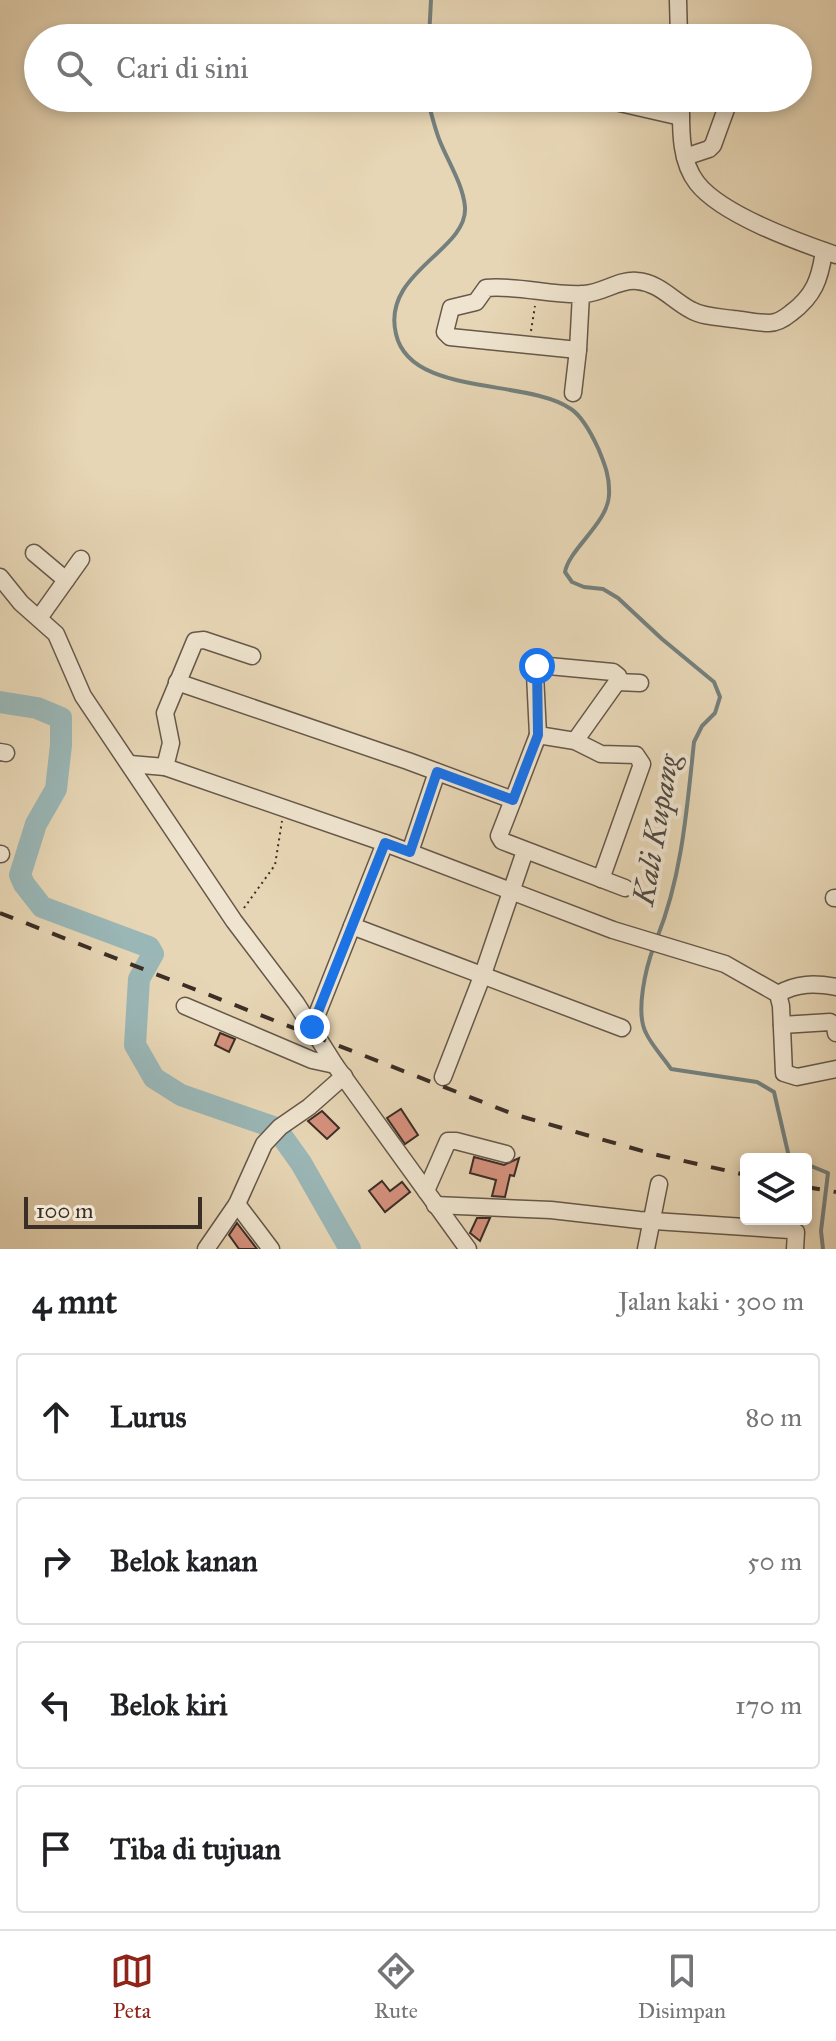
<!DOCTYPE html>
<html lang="id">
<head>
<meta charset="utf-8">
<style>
  :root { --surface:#fff; --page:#f6f6f6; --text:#202124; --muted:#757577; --line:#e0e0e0; --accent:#8f2418 }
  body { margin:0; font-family:"IM FELL Great Primer",serif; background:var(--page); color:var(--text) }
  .controls { position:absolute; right:24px; bottom:24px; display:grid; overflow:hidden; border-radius:8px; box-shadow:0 4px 12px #0003 }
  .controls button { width:72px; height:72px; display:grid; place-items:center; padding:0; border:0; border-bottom:2px solid var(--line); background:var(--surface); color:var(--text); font:40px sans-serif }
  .scale { position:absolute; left:24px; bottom:20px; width:178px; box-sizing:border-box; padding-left:8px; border:4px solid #3b2e26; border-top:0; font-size:22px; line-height:28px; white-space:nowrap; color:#3b2e26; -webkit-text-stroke:6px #efe4cf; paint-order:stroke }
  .stop { position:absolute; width:24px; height:24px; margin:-18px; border:6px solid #1a73e8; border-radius:50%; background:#fff }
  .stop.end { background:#1a73e8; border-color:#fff; box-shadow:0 2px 8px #0008 }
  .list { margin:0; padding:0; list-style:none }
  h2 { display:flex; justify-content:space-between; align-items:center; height:104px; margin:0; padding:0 32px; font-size:34px }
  h2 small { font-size:26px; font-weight:400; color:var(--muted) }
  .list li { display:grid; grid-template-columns:52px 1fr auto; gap:24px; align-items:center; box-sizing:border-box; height:128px; margin:0 16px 16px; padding:0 16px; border:2px solid var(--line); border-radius:8px }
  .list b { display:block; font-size:30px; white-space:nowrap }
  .list em { font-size:26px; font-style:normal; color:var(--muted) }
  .icon { flex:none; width:44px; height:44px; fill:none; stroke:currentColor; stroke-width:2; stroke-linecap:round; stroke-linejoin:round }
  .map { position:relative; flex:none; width:836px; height:1249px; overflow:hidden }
  .search { position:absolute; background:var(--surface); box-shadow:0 4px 12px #0003; left:24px; right:24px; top:24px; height:88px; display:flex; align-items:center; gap:20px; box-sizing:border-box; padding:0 28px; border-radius:44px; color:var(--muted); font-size:30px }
  .sheet { height:680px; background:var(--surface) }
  nav { display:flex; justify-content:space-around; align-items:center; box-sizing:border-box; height:112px; border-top:2px solid var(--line); background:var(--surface); font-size:22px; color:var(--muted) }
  nav a { display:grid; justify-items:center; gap:4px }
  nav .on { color:var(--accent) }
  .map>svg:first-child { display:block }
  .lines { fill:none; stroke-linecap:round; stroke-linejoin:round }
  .stream { stroke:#74807d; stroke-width:4 }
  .river { stroke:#9ab7b7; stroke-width:22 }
  .building { fill:#d5917d; stroke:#3b2e26; stroke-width:2 }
  .minor-casing { stroke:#66584a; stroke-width:19 }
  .path { stroke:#3b2e26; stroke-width:2; stroke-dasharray:2 4; stroke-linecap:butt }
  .minor { stroke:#efe4cf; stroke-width:16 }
  .rail { stroke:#3b2e26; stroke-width:4; stroke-dasharray:14 14; stroke-linecap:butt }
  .route { stroke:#1a73e8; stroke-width:10 }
  .labels { text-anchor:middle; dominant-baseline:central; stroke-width:8; stroke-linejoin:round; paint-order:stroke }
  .water-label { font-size:30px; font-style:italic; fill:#4e4943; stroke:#efe4cf }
</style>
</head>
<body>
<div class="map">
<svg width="836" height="1249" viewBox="0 0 836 1249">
  <rect width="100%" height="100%" fill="#e7d6b5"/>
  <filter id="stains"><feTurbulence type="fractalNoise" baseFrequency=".0025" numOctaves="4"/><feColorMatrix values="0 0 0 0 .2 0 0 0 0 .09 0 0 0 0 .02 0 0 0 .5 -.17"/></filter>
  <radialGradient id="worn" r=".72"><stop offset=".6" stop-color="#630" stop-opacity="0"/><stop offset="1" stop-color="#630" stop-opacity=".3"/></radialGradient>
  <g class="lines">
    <!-- stream -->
    <g class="stream">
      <path d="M429 38 431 0"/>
      <path d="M427 98C431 112 434 126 439 139 447 160 463 184 465 207 468 251 381 272 396 334 410 397 527 378 571 409 583 417 592 435 598 448 605 465 610 477 609 495 608 523 569 549 565 572L572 582 584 587 603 589 618 598 662 639 714 682 720 697 715 713 702 726 694 742C687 808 682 876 657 938"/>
      <path d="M654 946C646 967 635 1012 646 1033 652 1046 664 1058 671 1069L757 1082 774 1092 789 1157 795 1159"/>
      <path d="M806 1164 828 1173 821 1231 823 1249"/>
    </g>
    <!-- river -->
    <path class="river" d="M0 702 37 708 61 718V745L56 789 36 824 20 875 24 884 42 907 149 947 153 954 139 979 135 1045 154 1078 181 1095 276 1128 301 1163 350 1249"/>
  </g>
  <!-- building -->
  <g class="building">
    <path d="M220 1033 235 1039 229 1052 215 1045Z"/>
    <path d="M401 1109 418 1135 405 1144 387 1118Z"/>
    <path d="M322 1111 339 1128 327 1139 308 1121Z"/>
    <path d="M474 1157 504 1165 519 1158 514 1176 510 1175 505 1197 492 1196 496 1180 470 1173Z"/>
    <path d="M382 1181 390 1191 402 1182 410 1192 385 1212 369 1191Z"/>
    <path d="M477 1218H490L480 1241 470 1233Z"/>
    <path d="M237 1223 257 1249H239L229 1235Z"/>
  </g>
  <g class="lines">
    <defs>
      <g id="minor">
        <path d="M678 0 679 38"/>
        <path d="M681 98C681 126 679 160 697 183 722 215 798 242 836 255"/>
        <path d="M611 101 681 117"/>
        <path d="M685 157 709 149 713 145 730 98"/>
        <path d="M581 294 578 350 450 337 445 332 451 308 476 302 486 288C519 285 552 296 584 294 603 293 619 279 637 281 660 283 672 300 691 310 703 317 719 317 733 319 745 320 757 323 769 323 777 323 785 318 791 313 814 296 820 279 824 251"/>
        <path d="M573 393 578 350"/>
        <path d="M34 553 66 580"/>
        <path d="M0 577 21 603 56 634 83 696 234 921 296 1003 335 1065 468 1249"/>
        <path d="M39 618 81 559"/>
        <path d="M177 682 408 761 513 800 499 836 502 841 625 888"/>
        <path d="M617 682 640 683"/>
        <path d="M538 735 535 674 538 665 613 672 618 676 617 682 575 741"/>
        <path d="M0 752 6 753"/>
        <path d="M130 764 165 767 171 743 165 713 195 641 204 640 252 656"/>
        <path d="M165 767 385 843 613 930 725 964 778 994 781 1006 784 1073 797 1077 836 1069"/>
        <path d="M513 800 538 735 575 741 601 754 636 755 642 764 601 879"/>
        <path d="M410 852 437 772"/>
        <path d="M0 854H1"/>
        <path d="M834 898H836"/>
        <path d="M352 926 622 1028"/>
        <path d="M778 994C797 983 815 983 836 987"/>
        <path d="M185 1006 312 1060 335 1065"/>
        <path d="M782 1025 830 1022 835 1026 836 1033"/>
        <path d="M312 1027 385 843"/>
        <path d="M443 1077 483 974 525 851"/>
        <path d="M426 1191 448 1141H456L506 1154"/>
        <path d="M237 1204 271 1249"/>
        <path d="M435 1205 551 1210 639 1220 790 1230 796 1232 795 1249"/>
        <path d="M206 1249 237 1204 264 1144 280 1127 309 1107 344 1076"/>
        <path d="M646 1249 659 1184"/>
      </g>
    </defs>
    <!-- minor casing -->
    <use href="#minor" class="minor-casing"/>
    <!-- path -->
    <g class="path">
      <path d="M531 331 535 306"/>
      <path d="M244 908 275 865 282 821"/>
    </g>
    <!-- minor -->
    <use href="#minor" class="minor"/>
    <!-- rail -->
    <g class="rail">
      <path d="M0 913 513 1114 653 1154 746 1175"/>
      <path d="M806 1187 836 1192"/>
    </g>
  </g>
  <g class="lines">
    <!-- route -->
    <path class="route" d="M312 1027 385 843 410 852 437 772 513 800 538 735 537 666"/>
  </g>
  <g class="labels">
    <!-- water labels -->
    <g class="water-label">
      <text transform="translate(656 830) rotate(-80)">Kali Kupang</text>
    </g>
  </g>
  <rect width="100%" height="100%" filter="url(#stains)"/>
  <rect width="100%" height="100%" fill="url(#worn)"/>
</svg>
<div class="controls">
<button><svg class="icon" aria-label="layers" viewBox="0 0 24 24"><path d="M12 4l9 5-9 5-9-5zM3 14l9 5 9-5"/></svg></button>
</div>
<div class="scale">100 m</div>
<div class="stop" style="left:537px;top:666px"></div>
<div class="stop end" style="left:312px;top:1027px"></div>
<div class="search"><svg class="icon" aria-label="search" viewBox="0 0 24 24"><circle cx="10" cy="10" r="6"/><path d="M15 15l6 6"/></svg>Cari di sini</div>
</div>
<section class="sheet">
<h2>4 mnt<small>Jalan kaki · 300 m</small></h2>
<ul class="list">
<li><svg class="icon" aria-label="ahead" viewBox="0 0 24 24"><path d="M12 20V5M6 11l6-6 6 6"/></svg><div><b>Lurus</b></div><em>80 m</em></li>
<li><svg class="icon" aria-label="right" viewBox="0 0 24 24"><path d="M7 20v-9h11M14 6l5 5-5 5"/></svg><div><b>Belok kanan</b></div><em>50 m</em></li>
<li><svg class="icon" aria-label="left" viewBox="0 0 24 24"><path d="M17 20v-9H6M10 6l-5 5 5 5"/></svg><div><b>Belok kiri</b></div><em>170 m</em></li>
<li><svg class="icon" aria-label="arrive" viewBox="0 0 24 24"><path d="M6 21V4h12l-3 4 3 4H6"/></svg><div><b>Tiba di tujuan</b></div></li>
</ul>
</section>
<nav>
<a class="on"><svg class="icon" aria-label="map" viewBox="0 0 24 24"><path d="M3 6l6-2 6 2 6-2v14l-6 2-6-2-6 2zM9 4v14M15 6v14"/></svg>Peta</a>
<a><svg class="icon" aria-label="directions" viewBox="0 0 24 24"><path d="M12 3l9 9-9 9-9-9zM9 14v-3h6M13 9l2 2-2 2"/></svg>Rute</a>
<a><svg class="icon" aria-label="saved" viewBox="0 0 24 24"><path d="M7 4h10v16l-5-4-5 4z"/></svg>Disimpan</a>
</nav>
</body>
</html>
